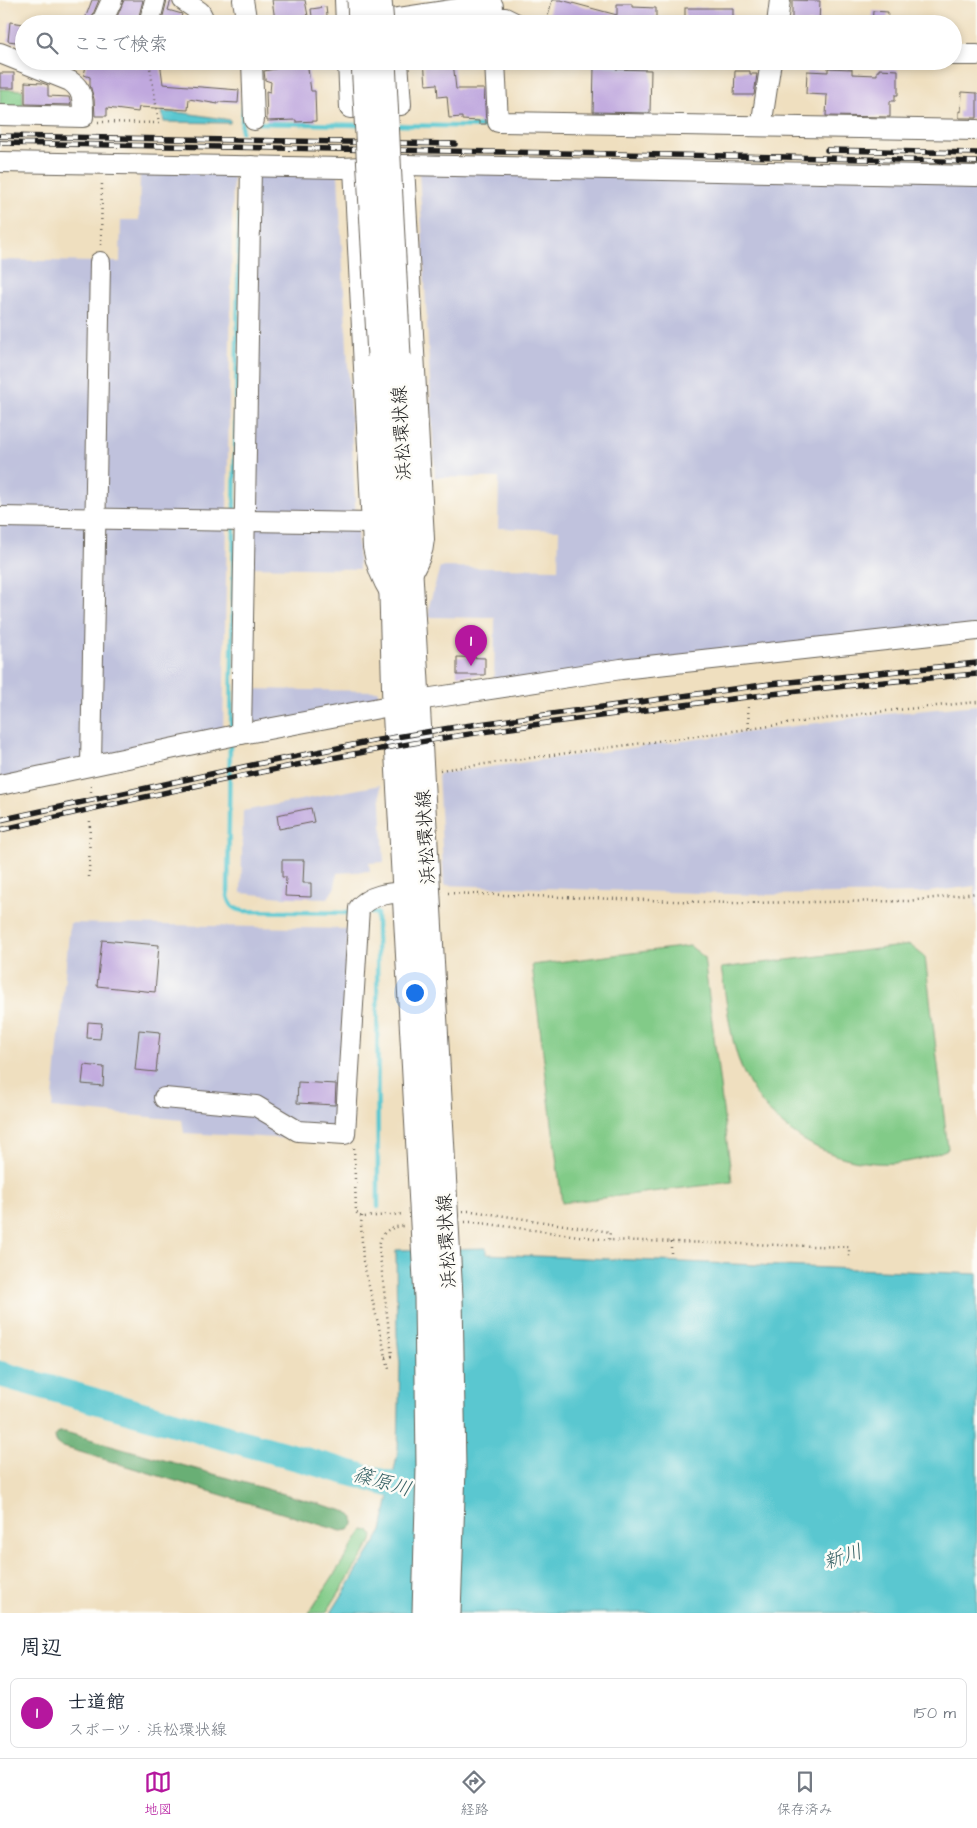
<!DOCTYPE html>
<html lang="ja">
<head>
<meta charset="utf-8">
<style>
  :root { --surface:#fff; --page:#f2f2f3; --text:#1f2937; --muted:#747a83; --line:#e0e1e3; --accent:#b5179e }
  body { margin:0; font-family:"Architects Daughter","Klee One",sans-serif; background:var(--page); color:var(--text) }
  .you { position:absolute; left:414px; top:992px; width:18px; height:18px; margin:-12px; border:4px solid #fff; border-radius:50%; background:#1a73e8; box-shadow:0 0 0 8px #1a73e833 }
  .badge { display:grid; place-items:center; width:32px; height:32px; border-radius:50%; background:var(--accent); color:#fff; font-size:16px; font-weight:700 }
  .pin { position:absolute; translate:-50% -41px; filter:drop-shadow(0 1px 2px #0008) }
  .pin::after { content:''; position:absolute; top:26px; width:18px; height:15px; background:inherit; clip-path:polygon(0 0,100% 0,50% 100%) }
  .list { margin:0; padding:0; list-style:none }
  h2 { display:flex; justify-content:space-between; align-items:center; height:65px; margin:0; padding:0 20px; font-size:21px }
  h2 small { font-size:16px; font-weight:400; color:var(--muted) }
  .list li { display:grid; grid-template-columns:32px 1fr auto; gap:15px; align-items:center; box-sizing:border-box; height:70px; margin:0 10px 10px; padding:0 10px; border:1px solid var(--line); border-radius:8px }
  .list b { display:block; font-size:19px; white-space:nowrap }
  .list p { margin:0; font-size:16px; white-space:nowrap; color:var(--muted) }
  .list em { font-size:16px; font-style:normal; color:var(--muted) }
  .icon { flex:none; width:28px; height:28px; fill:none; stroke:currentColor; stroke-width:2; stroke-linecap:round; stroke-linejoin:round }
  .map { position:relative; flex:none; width:977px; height:1613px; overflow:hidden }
  .search { position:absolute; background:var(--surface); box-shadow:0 2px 8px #0003; left:15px; right:15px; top:15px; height:55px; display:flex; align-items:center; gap:12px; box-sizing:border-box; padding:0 18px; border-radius:28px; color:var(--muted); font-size:19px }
  .sheet { height:145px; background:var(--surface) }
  nav { display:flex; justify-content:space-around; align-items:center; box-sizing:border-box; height:70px; border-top:1px solid var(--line); background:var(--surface); font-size:14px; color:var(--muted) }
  nav a { display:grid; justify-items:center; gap:2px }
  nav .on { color:var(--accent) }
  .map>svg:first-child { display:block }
  .industrial { fill:#c0c2dd }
  .green { fill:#82cb88; stroke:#4f7452 }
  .forest { fill:#69af74; stroke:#426648 }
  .water { fill:#5ac7d0; stroke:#3b7276 }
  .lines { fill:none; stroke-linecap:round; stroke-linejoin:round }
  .stream { stroke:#5ac7d0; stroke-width:4.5 }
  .river { stroke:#5ac7d0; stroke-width:26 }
  .building { fill:#c0a8de }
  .minor-casing { stroke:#666055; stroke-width:22 }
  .major-casing { stroke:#666055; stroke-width:27 }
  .path { stroke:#666055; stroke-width:2.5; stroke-dasharray:1 4; stroke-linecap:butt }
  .minor { stroke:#fff; stroke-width:20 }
  .major { stroke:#fff; stroke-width:25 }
  .rail-casing { stroke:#1c1c1c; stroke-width:5.5 }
  .rail { stroke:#fdfcf7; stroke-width:4; stroke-dasharray:11; stroke-linecap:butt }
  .major-bridge-casing { stroke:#666055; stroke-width:27; stroke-linecap:butt }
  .major-bridge { stroke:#fff; stroke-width:25 }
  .labels { text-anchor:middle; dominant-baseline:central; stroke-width:5; stroke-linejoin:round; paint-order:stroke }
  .street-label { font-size:19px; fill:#1c1c1c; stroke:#fdfcf7 }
  .water-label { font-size:20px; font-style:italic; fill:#356064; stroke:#fdfcf7 }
</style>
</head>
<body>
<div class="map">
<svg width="977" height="1613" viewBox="0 0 977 1613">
  <rect width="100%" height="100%" fill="#fdfcf7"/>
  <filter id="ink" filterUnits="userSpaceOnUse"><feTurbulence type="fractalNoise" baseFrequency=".02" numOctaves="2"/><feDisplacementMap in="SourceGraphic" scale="10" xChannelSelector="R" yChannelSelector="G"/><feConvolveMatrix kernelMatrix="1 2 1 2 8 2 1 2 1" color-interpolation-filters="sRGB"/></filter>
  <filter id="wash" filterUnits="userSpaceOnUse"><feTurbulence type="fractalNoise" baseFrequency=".0096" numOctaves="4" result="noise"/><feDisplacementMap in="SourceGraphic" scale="20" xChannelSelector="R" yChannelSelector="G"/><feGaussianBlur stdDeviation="1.12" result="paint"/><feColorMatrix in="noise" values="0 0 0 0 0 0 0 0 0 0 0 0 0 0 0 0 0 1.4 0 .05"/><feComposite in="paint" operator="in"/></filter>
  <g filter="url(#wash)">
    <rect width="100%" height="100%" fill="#efdfbf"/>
    <!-- industrial -->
    <g class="industrial">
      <path d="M652 62 651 120 592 119 593 64Z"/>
      <path d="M419 169 977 179V625L494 684 495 618 429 617V606L440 567 558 569 559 530 498 528 499 478 435 477Z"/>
      <path d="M140 171 233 172 227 518 102 516 104 262H120L121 220H139Z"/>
      <path d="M254 173 338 174 356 520 248 518Z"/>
      <path d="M0 260 97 262 93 512 0 514Z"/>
      <path d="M0 521 89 522 88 761 0 781Z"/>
      <path d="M227 525 223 733 95 759 99 526Z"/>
      <path d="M248 525 357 527 359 569 247 567Z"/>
      <path d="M245 689 378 691V704L244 729Z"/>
      <path d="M977 705V913L975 886 919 893 760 895 444 885 438 774 876 715Z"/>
      <path d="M380 785 384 862 369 863 370 871 337 873 335 887 328 898 282 897 241 893 243 811Z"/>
      <path d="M70 923 348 929 336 1141 184 1133 182 1120 52 1108Z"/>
    </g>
    <!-- green -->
    <g class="green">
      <path d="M0 89 23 90V109H0Z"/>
      <path d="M910 945 925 957 948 1149C934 1155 920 1160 905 1162 836 1171 769 1132 742 1069 729 1038 727 1001 721 968Z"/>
      <path d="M690 946 704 957 732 1182 562 1203 532 965Z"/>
      <path d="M363 1530 370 1531 373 1536 372 1541 326 1613H309Z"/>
    </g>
    <!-- forest -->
    <path class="forest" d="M59 1432H65L348 1512 354 1518V1525L349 1530 341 1531 60 1446 56 1443 55 1437Z"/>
    <!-- water -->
    <g class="water">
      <path d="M162 112 185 113 230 120V123L164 122Z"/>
      <path d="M486 1248V1254L977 1274V1613H331L382 1531 398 1451 400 1364 397 1335 396 1250Z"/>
    </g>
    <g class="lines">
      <!-- stream -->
      <g class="stream">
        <path d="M258 123 360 125"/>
        <path d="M395 125 495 127"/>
        <path d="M241 132 244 100"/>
        <path d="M234 515 240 179"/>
        <path d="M231 730 234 525"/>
        <path d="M230 740 228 896C230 905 234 909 243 911L349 913"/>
        <path d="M371 913H377L378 1207"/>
      </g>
      <!-- river -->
      <path class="river" d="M0 1374 425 1494"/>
    </g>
    <g id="blocks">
      <!-- building -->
      <g class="building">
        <path d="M92 0H99L89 24H83Z"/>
        <path d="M124 0H143L137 24H114Z"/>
        <path d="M167 0H171L168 10 182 14 179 24H161Z"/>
        <path d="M272 0H305L308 16 275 20Z"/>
        <path d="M552 0H561L617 15V4H632V7L656 8V24H557L547 21Z"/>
        <path d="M792 0 820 1 819 23 792 22Z"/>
        <path d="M326 7 328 24H313L311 9Z"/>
        <rect x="685" y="8" width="48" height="16"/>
        <path d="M873 11 888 12 887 24H872Z"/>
        <path d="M10 22 24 24V43L8 41Z"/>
        <path d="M87 61H108L138 67 139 61H160L163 84 239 90 238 103 218 102V104L189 99 188 110 139 107 138 112 107 108V116H95L94 99 90 85V77L84 75Z"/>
        <path d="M279 61H307L311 91H315L316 121 296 122V120L267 121 266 91 270 92 271 82 265 80 264 71 280 68Z"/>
        <path d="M424 61H437V64L453 62 456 89H484L486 124H479V121L462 120V117L449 118 447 96 438 97 437 84 426 85Z"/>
        <path d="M594 67H616V69L651 70 650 113 593 112Z"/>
        <path d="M828 68 852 69V74L877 75V71H879V69L898 70V95H895V101H890V117L826 116 827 95 806 94 807 71 828 72Z"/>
        <path d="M735 71H750V74H757L754 95H734Z"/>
        <rect x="0" y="73" width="14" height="15"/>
        <path d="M25 82 42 83 48 85V96L69 97 71 105 25 104Z"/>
        <path d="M962 92 977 93V118H959V111L961 112Z"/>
        <path d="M457 657 485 658V675H457Z"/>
        <path d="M311 808 314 822 279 829 277 815Z"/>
        <path d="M282 860H304L303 883H311V897L285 896 286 877H282Z"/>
        <path d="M102 940 159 945 155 992 97 986Z"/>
        <path d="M88 1022 102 1023 100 1039 87 1038Z"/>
        <path d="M139 1030 160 1032 156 1072 135 1070Z"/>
        <path d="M84 1065 104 1067 103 1086 82 1084Z"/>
        <path d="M298 1082 336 1084 335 1105 297 1103Z"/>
      </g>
    </g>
  </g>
  <g filter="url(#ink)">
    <use href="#blocks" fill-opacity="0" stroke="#666055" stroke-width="1"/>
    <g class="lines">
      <defs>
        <g id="minor">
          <path d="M183 0 200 12 206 24"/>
          <path d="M243 0 247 24"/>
          <path d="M345 0 346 24"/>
          <path d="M493 18H505L517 24"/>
          <path d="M366 23 485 5 493 6"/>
          <path d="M101 24 112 0"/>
          <path d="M149 24 155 0"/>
          <path d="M777 24 780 0"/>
          <path d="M0 53 70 81C84 90 83 102 83 117L0 115"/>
          <path d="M953 55H977"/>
          <path d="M252 61 254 120"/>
          <path d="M348 61 350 108 401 105 398 61"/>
          <path d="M495 61 498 122 977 130"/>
          <path d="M763 126V114L771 61"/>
          <path d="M0 162 342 168 404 165 977 176"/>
          <path d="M404 165 424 539C423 554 417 564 410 577"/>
          <path d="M354 168 373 547C376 565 381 578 391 594"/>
          <path d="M0 517 372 523"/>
          <path d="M418 700 621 669 977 630"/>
          <path d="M241 734 251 166"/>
          <path d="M91 765 100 262"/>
          <path d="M0 785 236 735 395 705"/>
          <path d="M164 1098 256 1106 298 1131 345 1134 359 908C369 895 389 893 405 892"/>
        </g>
        <g id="major">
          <path d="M380 356 392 596 395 705 427 1298 429 1468 425 1613"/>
          <path d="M398 356 450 1297 453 1468 448 1613"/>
        </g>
      </defs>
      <!-- minor casing -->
      <use href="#minor" class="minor-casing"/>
      <!-- major casing -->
      <use href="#major" class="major-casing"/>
      <!-- path -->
      <g class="path">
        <path d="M98 122 159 123 149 61"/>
        <path d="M101 245 102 180"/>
        <path d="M748 707 749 729"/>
        <path d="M440 770 876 712 977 702"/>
        <path d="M91 792V783"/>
        <path d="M89 877 90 817"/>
        <path d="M448 893 732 903 908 901 977 893"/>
        <path d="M354 1148 356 1212 359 1216 364 1217 404 1214"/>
        <path d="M463 1211H472L610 1232 609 1240 849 1247V1260"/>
        <path d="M362 1216 361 1224 363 1261 389 1369"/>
        <path d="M465 1222H473L609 1240"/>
        <path d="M671 1253V1241"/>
        <path d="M386 1357 392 1356 379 1248C380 1232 389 1227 404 1226"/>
      </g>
      <!-- minor -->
      <use href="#minor" class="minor"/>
      <!-- major -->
      <use href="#major" class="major"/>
      <defs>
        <g id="rail">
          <path d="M0 136 455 144"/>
          <path d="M0 143 785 157 977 162"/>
          <path d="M827 150 977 153"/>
          <path d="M0 820 257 764 373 741 450 728 770 684 977 663"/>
          <path d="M0 830C124 801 249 773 375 750 460 734 545 723 631 712 746 696 861 683 977 674"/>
        </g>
      </defs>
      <!-- rail casing -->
      <use href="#rail" class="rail-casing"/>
      <!-- rail -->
      <use href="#rail" class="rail"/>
      <defs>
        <g id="major-bridge">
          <path d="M360 0 361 24"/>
          <path d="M379 0 381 24"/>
          <path d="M364 61 380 356"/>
          <path d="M383 61 398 356"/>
        </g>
      </defs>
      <!-- major-bridge casing -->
      <use href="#major-bridge" class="major-bridge-casing"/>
      <!-- major-bridge -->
      <use href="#major-bridge" class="major-bridge"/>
    </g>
  </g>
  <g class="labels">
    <!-- street labels -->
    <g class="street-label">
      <text transform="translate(402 433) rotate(-93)">浜松環状線</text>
      <text transform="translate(426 837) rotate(-93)">浜松環状線</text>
      <text transform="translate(447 1241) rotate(-93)">浜松環状線</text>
    </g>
    <!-- water labels -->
    <g class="water-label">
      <text transform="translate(382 1482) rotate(16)">篠原川</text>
      <text transform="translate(843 1557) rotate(-18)">新川</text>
    </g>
  </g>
</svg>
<div class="you"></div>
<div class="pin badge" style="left:471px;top:666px">1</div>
<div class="search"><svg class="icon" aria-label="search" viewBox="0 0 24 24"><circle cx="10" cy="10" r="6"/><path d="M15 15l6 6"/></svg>ここで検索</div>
</div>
<section class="sheet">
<h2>周辺<small></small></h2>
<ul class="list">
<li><span class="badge">1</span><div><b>士道館</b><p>スポーツ · 浜松環状線</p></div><em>150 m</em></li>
</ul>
</section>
<nav>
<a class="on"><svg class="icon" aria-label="map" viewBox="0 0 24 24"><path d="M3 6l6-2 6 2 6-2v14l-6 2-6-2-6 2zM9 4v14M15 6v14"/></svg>地図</a>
<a><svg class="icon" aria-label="directions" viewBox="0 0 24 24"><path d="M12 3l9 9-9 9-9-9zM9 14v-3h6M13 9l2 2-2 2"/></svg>経路</a>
<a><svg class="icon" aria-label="saved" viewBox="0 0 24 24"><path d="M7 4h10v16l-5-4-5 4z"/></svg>保存済み</a>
</nav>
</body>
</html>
